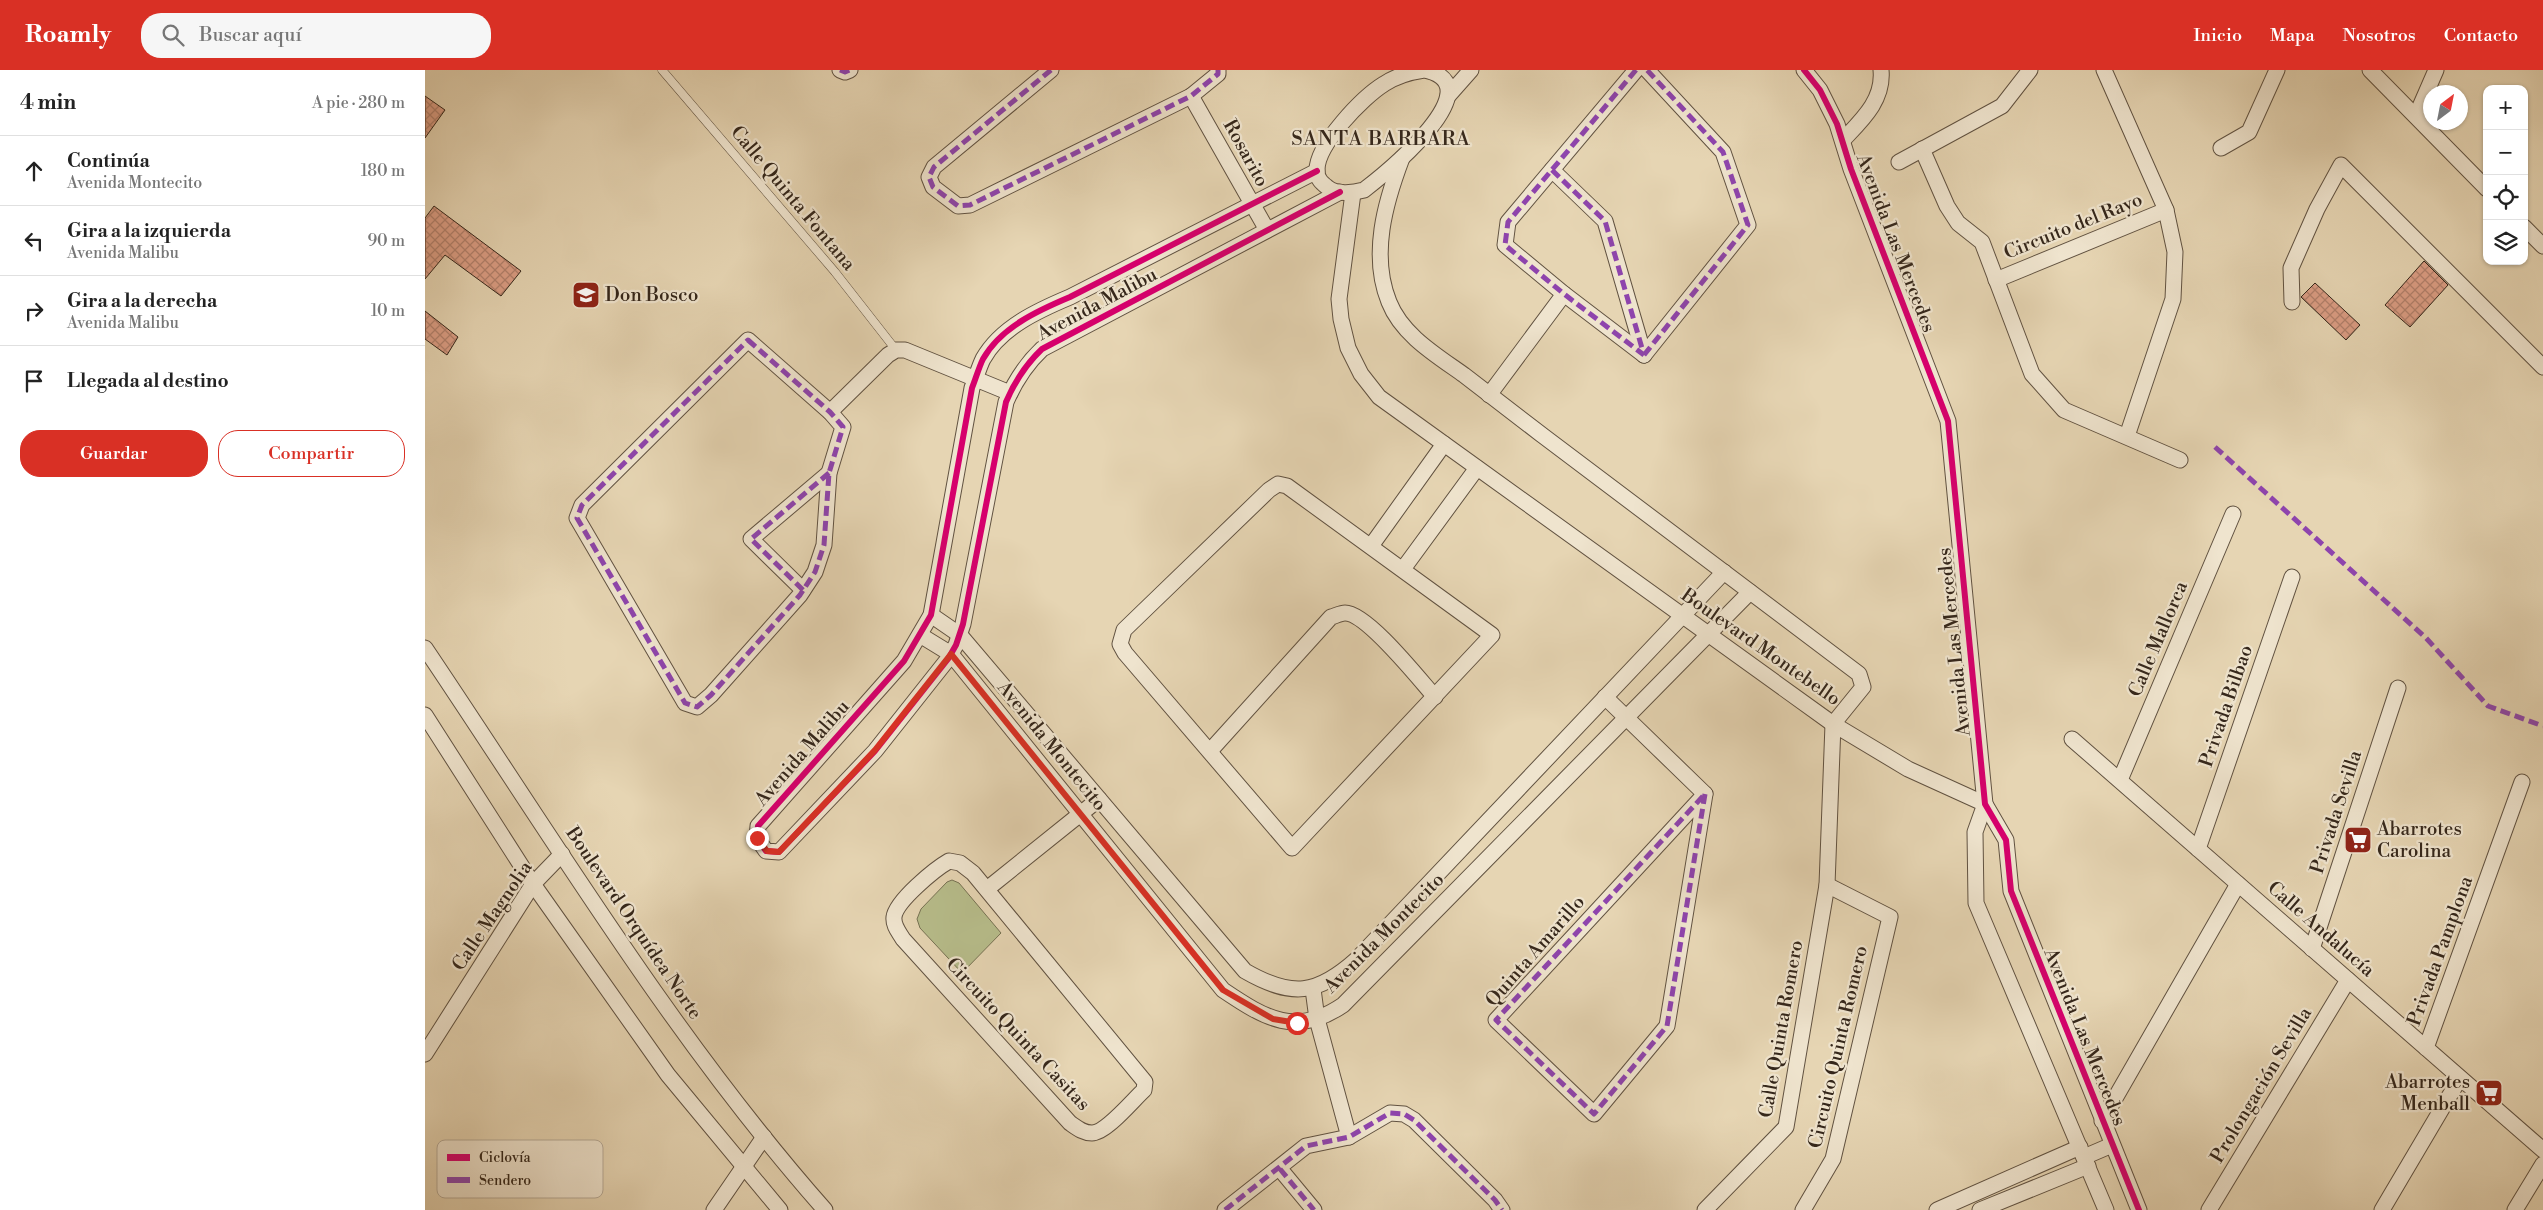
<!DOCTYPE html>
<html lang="es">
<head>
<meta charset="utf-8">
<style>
  :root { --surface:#fff; --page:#f6f6f6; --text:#222; --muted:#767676; --line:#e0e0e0; --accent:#d93025 }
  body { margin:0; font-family:"Libre Bodoni",serif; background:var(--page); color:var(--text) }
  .controls { position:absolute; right:15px; top:15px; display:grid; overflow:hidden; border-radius:10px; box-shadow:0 1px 4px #0004 }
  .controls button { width:45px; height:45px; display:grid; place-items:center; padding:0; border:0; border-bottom:1px solid var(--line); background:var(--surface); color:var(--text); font:25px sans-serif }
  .compass { position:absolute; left:1998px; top:15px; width:45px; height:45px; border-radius:50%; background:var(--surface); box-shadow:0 1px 4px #0004; rotate:32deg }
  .stop { position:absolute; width:15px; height:15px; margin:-11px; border:4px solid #d93025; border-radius:50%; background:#fff }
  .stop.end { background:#d93025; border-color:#fff; box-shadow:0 1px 5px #0008 }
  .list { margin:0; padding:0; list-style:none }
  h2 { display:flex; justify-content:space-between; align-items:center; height:65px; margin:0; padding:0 20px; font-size:21px }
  h2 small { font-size:16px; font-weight:400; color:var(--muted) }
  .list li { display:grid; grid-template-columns:32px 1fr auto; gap:15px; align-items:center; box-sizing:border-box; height:70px; padding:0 20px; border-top:1px solid var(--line) }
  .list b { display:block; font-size:19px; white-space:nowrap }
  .list p { margin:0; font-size:16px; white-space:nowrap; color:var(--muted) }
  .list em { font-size:16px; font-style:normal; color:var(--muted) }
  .actions { display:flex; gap:10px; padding:15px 20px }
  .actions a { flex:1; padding:11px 0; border:1px solid var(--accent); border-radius:20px; text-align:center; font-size:18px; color:var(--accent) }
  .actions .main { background:var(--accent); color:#fff }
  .icon { flex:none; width:28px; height:28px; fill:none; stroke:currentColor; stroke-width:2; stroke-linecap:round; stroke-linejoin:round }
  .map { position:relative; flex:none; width:2118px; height:1140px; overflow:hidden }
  header { display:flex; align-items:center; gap:30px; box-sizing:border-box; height:70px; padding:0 25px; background:var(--accent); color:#fff }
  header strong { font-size:24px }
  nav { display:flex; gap:28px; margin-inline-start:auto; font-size:18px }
  .search { width:350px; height:45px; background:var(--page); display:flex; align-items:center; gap:12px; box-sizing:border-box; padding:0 18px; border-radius:20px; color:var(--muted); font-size:19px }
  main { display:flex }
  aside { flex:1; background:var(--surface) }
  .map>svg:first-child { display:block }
  .park { fill:#b7bd8b; stroke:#767253 }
  .building { fill:url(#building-cross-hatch); stroke:#35271b }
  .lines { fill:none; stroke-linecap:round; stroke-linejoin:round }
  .lane-casing { stroke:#615241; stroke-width:9 }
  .street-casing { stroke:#615241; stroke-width:17 }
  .lane { stroke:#efe4ce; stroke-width:8 }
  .street { stroke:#efe4ce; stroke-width:15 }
  .quiet { stroke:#8e44ad; stroke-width:5; stroke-dasharray:10 5; stroke-linecap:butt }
  .cycleway-casing { stroke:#efe4ce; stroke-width:9 }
  .cycleway { stroke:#d6006c; stroke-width:6 }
  .route { stroke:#d93025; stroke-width:6 }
  .labels { text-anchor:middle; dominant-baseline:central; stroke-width:4.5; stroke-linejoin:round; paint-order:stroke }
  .street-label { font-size:19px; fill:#35271b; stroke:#efe4ce }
  .poi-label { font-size:19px; fill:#35271b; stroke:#efe4ce; text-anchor:start }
  .neighbourhood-label { font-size:20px; letter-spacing:1px; fill:#35271b; stroke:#efe4ce }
  .key { fill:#efe4ce; stroke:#b7ab98; stroke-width:1 }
  .key-label { font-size:14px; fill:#35271b }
</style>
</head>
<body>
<header>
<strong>Roamly</strong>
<div class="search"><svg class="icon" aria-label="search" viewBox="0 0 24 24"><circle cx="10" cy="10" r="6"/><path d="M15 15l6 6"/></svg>Buscar aquí</div>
<nav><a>Inicio</a><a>Mapa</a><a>Nosotros</a><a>Contacto</a></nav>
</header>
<main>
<aside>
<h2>4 min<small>A pie · 280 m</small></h2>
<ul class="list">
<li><svg class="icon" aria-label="ahead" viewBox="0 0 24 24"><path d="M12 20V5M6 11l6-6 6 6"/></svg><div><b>Continúa</b><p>Avenida Montecito</p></div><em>180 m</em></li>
<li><svg class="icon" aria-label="left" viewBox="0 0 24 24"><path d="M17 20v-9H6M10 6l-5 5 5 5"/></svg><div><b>Gira a la izquierda</b><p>Avenida Malibu</p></div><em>90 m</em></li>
<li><svg class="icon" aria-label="right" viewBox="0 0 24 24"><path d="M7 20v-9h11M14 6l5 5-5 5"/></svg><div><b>Gira a la derecha</b><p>Avenida Malibu</p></div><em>10 m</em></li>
<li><svg class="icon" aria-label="arrive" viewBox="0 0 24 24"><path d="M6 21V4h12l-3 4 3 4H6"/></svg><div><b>Llegada al destino</b></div></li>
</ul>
<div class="actions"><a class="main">Guardar</a><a>Compartir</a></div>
</aside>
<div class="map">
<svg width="2118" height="1140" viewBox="0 0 2118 1140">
  <defs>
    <pattern id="building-cross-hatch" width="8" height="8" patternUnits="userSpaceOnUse" patternTransform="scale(1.25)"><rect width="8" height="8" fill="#dc9e85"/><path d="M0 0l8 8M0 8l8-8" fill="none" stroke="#b3816c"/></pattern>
  </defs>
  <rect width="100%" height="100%" fill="#e6d5b3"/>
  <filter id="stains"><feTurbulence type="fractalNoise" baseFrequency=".004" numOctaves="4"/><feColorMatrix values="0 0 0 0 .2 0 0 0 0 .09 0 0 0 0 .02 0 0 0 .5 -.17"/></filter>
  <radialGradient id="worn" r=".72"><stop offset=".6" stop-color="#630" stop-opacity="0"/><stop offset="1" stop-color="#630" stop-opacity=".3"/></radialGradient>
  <!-- park -->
  <path class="park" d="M527 810 534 813 576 863 537 903 495 858 492 849 496 839 522 812Z"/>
  <!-- building -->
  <g class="building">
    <path d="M0 26 20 40 0 68Z"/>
    <path d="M9 136 96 201 76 226 20 185 0 209V148Z"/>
    <path d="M1999 191 2023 215 1985 257 1960 235Z"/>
    <path d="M1890 213 1935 255 1921 270 1876 227Z"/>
    <path d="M0 241 33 267 22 285 0 269Z"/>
  </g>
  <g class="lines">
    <defs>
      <path id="lane" d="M237 0 410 202 471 280"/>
      <g id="street">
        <path d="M415 0 420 2 425 0"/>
        <path d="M626 0 509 97 504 107 508 117 533 136 545 135 766 26 793 4V0"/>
        <path d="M999 0C1071 14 961 103 939 120 928 123 911 125 902 117 897 113 892 109 892 101 891 75 938 27 959 14 971 6 985 2 999 0Z"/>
        <path d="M1211 0 1083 152 1080 175 1139 224 1219 285"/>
        <path d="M1379 0 1395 20 1412 54 1426 99 1523 351 1560 734 1581 770 1586 821 1714 1140"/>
        <path d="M1679 0 1741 140 1750 182 1748 229 1702 366"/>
        <path d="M1945 0 2062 119"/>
        <path d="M766 26 842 160"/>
        <path d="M1023 26 1046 0"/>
        <path d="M1991 46 2011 0"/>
        <path d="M1418 70C1437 50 1459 30 1456 0"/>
        <path d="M1796 78 1824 62 1852 0"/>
        <path d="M1497 79 1522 136 1533 153 1557 172 1607 304 1639 340 1755 390"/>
        <path d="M977 88C960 133 945 185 964 232 977 265 1011 285 1039 305 1065 325 1091 345 1117 365 1223 445 1329 525 1434 604L1438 617 1408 654"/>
        <path d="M1474 92 1577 36 1605 0"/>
        <path d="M1127 100 1180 151 1219 285"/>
        <path d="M892 101 645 227C614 240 576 257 558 289 554 297 551 308 547 318L506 545 479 591 333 756 332 768 341 781 354 782 450 681 523 589 531 575 538 554 581 332C590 311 600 295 617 279L915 122"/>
        <path d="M928 123 914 229 916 249 923 278 936 304 954 327 1408 654 1483 699 1560 734"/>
        <path d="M2099 157 2118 176"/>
        <path d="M1571 210 1741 140"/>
        <path d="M1867 232 1866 198 1892 139 1916 95 2118 297"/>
        <path d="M323 270 405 342 418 357 404 403 399 475 390 502 375 525 286 625 272 637 260 633 152 448 157 435Z"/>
        <path d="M1219 285 1323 155 1298 82 1222 0"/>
        <path d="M1064 325 1139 224"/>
        <path d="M405 342 463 285 471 280H480L585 323"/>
        <path d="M853 414 862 416 1067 565 867 778 700 583 695 574 699 560 844 420Z"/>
        <path d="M946 476 1019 374"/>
        <path d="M978 499 1052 398"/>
        <path d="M378 520 326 469 404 403"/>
        <path d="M506 545 535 565 820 901C867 928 892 925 932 889L1299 502"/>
        <path d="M495 565 526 584 798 920C841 949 871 967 918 935L1325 522"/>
        <path d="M0 578C128 768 248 968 400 1140"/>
        <path d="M1180 627 1280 724"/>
        <path d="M0 645 108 814 243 1005 355 1140"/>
        <path d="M1647 669 2118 1080"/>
        <path d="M785 681 906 547C910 546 916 543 920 543 942 543 994 609 1010 627"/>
        <path d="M1695 710 1808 444"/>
        <path d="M1280 724 1242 956 1169 1044 1071 950Z"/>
        <path d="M1560 734 1550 762 1551 833 1681 1140"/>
        <path d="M1773 779 1867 507"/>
        <path d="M524 791 535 793 548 803 720 1012 719 1020C708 1030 681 1063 667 1063 658 1063 652 1058 645 1053L478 869C474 862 468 856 469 847 471 831 510 799 524 791Z"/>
        <path d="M562 819 674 729"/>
        <path d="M1887 879 1973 618"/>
        <path d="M888 919 892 949 924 1067"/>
        <path d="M2001 978 2097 712"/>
        <path d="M0 984 108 814 137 784"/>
        <path d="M1677 1051 1813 814"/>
        <path d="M1659 1087 1687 1075"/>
        <path d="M855 1099 889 1140"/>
        <path d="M289 1140 339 1067"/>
        <path d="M800 1140 881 1076 924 1067 965 1043 979 1044 989 1050 1070 1130 1077 1140"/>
        <path d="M1280 1140 1361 1057 1402 815 1408 654"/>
        <path d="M1378 1140 1408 1089 1465 847 1402 815"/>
        <path d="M1512 1140 1655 1077"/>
        <path d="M1555 1140 1663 1096"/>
        <path d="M1784 1140 1923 910"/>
        <path d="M1957 1140 2035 1008"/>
        <path d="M2090 1140 2118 1094"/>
      </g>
    </defs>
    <!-- lane casing -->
    <use href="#lane" class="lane-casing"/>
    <!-- street casing -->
    <use href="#street" class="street-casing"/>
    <!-- lane -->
    <use href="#lane" class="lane"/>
    <!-- street -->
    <use href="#street" class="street"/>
    <!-- quiet -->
    <g class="quiet">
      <path d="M415 0 420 2 425 0"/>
      <path d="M626 0 509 97 504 107 508 117 533 136 545 135 766 26 793 4V0"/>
      <path d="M1211 0 1083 152 1080 175 1139 224 1219 285"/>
      <path d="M1127 100 1180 151 1219 285"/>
      <path d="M323 270 405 342 418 357 404 403 399 475 390 502 375 525 286 625 272 637 260 633 152 448 157 435Z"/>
      <path d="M1219 285 1323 155 1298 82 1222 0"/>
      <path d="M1790 377 2001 568 2063 636 2118 656"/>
      <path d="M378 520 326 469 404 403"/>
      <path d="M1280 724 1242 956 1169 1044 1071 950Z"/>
      <path d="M855 1099 889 1140"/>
      <path d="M800 1140 881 1076 924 1067 965 1043 979 1044 989 1050 1070 1130 1077 1140"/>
    </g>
    <defs>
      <g id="cycleway">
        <path d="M1379 0 1395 20 1412 54 1426 99 1523 351 1560 734 1581 770 1586 821 1714 1140"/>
        <path d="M892 101 645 227C614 240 576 257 558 289 554 297 551 308 547 318L506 545 479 591 333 756 332 768 341 781 354 782 450 681 523 589 531 575 538 554 581 332C590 311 600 295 617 279L915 122"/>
      </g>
    </defs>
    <!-- cycleway casing -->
    <use href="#cycleway" class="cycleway-casing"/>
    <!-- cycleway -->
    <use href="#cycleway" class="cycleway"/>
  </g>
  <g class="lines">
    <!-- route -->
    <path class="route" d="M332 768 342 781 354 782 450 680 526 584 798 920 848 949 872 953"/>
  </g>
  <!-- icons -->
  <defs>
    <symbol id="university-square" viewBox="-11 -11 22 22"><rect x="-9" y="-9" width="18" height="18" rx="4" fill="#8f2418" stroke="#efe4ce"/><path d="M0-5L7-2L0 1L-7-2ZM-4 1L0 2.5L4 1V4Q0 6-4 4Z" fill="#fff"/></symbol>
    <symbol id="supermarket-square" viewBox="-11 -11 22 22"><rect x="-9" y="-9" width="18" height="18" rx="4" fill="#8f2418" stroke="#efe4ce"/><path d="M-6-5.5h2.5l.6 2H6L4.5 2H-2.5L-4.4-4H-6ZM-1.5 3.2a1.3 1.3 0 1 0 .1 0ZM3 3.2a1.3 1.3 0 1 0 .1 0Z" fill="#fff"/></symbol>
  </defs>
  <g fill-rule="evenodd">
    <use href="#university-square" x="145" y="209" width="32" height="32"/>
    <use href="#supermarket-square" x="1917" y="754" width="32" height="32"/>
    <use href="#supermarket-square" x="2048" y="1007" width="32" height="32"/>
  </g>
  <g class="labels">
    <!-- street labels -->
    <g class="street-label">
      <text transform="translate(821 83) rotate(61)">Rosarito</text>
      <text transform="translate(368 128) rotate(50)">Calle Quinta Fontana</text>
      <text transform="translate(1648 156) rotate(-22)">Circuito del Rayo</text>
      <text transform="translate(1471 173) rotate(69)">Avenida Las Mercedes</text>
      <text transform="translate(672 234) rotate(-28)">Avenida Malibu</text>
      <text transform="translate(1733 569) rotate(-67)">Calle Mallorca</text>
      <text transform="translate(1529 572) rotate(-96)">Avenida Las Mercedes</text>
      <text transform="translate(1336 577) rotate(35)">Boulevard Montebello</text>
      <text transform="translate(1801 636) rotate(-71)">Privada Bilbao</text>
      <text transform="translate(627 676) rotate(51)">Avenida Montecito</text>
      <text transform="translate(377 683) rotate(-49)">Avenida Malibu</text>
      <text transform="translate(1911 742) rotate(-72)">Privada Sevilla</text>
      <text transform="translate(67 846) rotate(-56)">Calle Magnolia</text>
      <text transform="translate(209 853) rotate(56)">Boulevard Orquídea Norte</text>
      <text transform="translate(1896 859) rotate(41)">Calle Andalucía</text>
      <text transform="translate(959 863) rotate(-45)">Avenida Montecito</text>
      <text transform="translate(1110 881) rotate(-49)">Quinta Amarillo</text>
      <text transform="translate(2015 881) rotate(-70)">Privada Pamplona</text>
      <text transform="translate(1356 959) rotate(-80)">Calle Quinta Romero</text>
      <text transform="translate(593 964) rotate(47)">Circuito Quinta Casitas</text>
      <text transform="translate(1660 967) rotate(68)">Avenida Las Mercedes</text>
      <text transform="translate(1413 977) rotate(-77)">Circuito Quinta Romero</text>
      <text transform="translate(1836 1015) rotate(-59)">Prolongación Sevilla</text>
    </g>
    <!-- poi labels -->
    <g class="poi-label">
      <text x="180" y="225">Don Bosco</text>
      <text x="1952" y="759">Abarrotes<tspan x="1952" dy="22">Carolina</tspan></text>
      <text x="2045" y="1012" text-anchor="end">Abarrotes<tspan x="2045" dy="22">Menball</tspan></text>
    </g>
    <!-- neighbourhood labels -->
    <g class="neighbourhood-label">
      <text x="956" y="69">SANTA BARBARA</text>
    </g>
  </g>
  <!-- legend -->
  <rect x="12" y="1070" width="166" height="58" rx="8" class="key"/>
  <rect x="22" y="1084" width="23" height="7" fill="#d6006c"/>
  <rect x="22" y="1107" width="23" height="6" fill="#8e44ad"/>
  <g class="key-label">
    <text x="54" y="1092">Ciclovía</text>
    <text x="54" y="1115">Sendero</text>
  </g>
  <rect width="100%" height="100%" filter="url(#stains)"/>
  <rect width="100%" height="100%" fill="url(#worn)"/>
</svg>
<div class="controls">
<button>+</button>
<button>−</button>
<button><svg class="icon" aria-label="locate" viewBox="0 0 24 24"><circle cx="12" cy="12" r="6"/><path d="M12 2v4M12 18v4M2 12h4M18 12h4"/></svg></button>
<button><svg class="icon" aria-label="layers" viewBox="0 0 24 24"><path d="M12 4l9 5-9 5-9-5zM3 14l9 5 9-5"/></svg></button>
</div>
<svg class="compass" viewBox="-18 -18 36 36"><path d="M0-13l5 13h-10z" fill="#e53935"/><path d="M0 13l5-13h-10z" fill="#767676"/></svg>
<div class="stop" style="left:872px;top:953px"></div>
<div class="stop end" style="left:332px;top:768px"></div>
</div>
</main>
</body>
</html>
